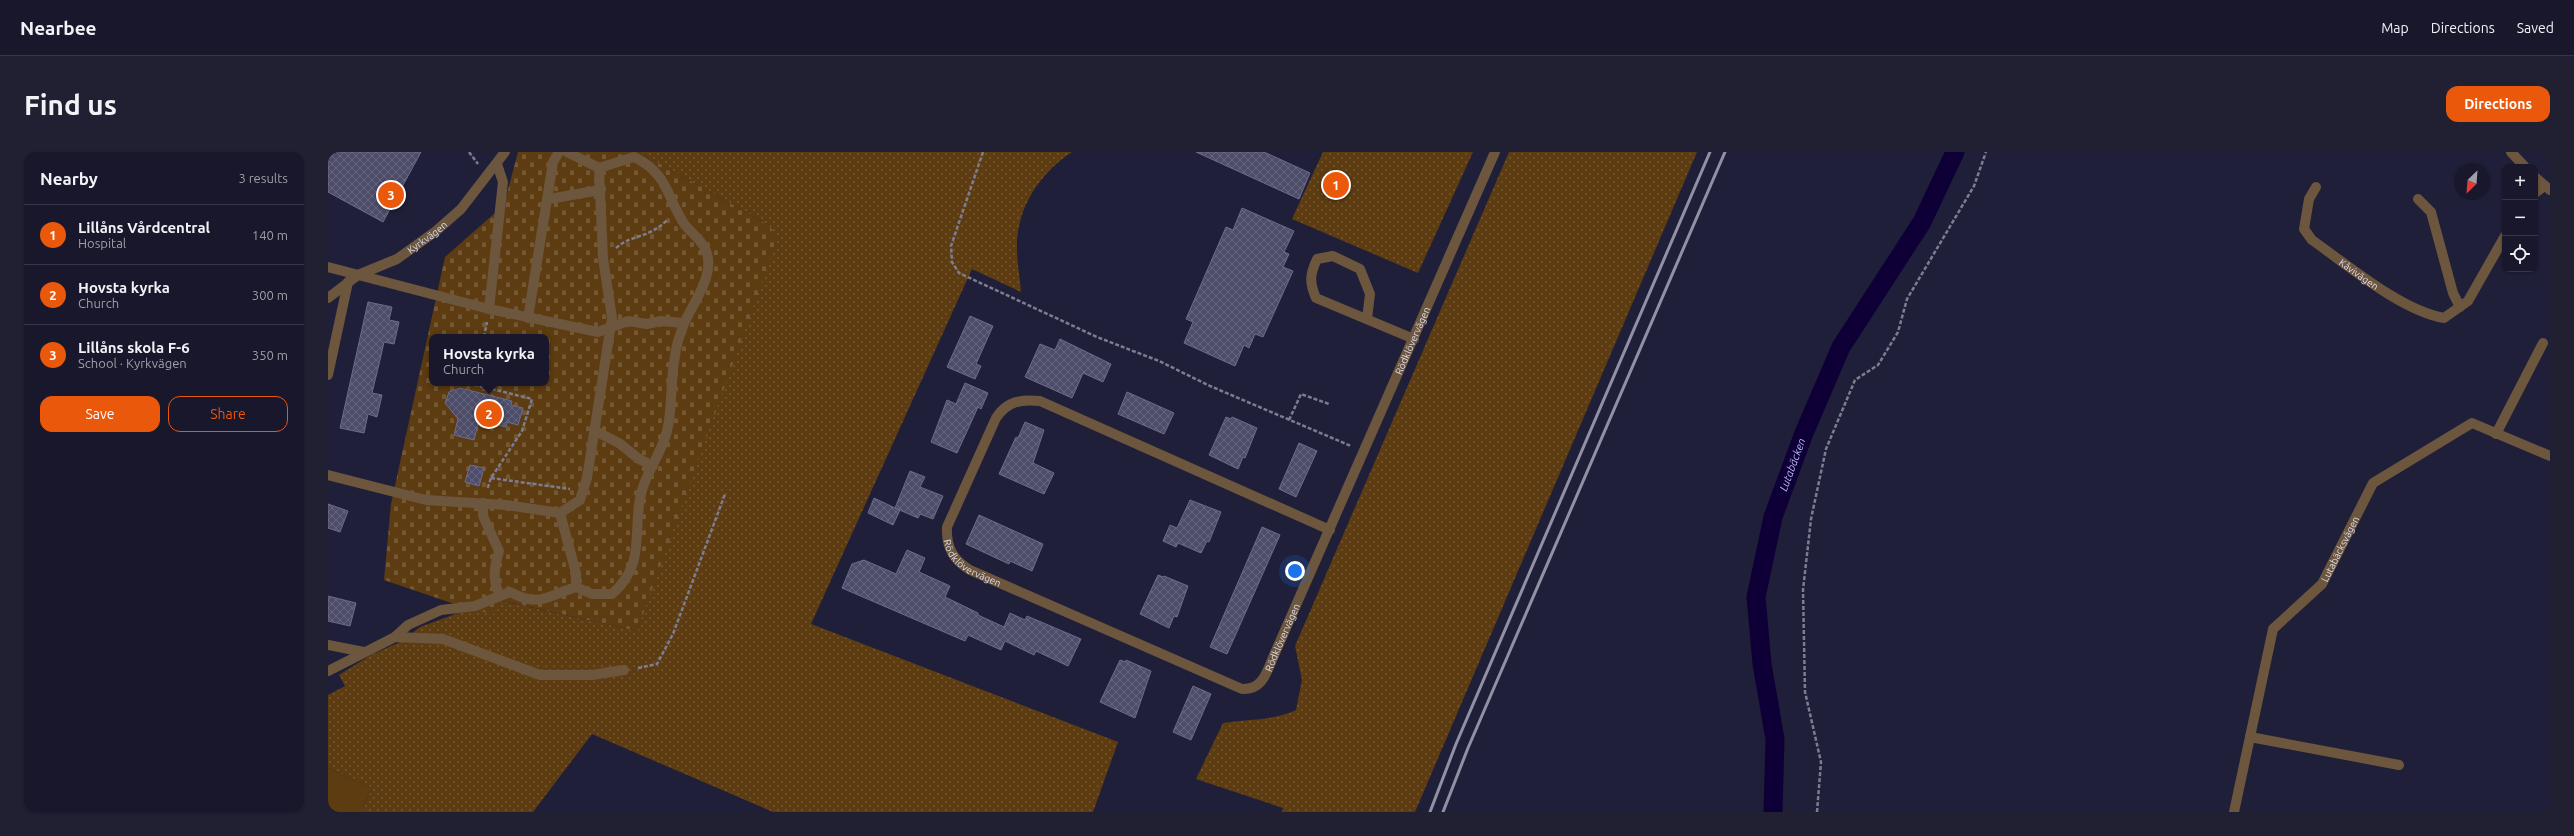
<!DOCTYPE html>
<html lang="en">
<head>
<meta charset="utf-8">
<style>
  :root { --surface:#18172b; --page:#212033; --text:#f1f3f6; --muted:#9f9fa9; --line:#363647; --accent:#ea580c }
  body { margin:0; font-family:Ubuntu,sans-serif; background:var(--page); color:var(--text) }
  .controls { position:absolute; right:12px; top:12px; display:grid; overflow:hidden; border-radius:8px; box-shadow:0 1px 3px #0004 }
  .controls button { width:36px; height:36px; display:grid; place-items:center; padding:0; border:0; border-bottom:1px solid var(--line); background:var(--surface); color:var(--text); font:20px sans-serif }
  .compass { position:absolute; left:2126px; top:12px; width:36px; height:36px; border-radius:50%; background:var(--surface); box-shadow:0 1px 3px #0004; rotate:205deg }
  .you { position:absolute; left:967px; top:419px; width:14px; height:14px; margin:-10px; border:3px solid #fff; border-radius:50%; background:#1a73e8; box-shadow:0 0 0 6px #1a73e833 }
  .badge { display:grid; place-items:center; width:26px; height:26px; border-radius:50%; background:var(--accent); color:#fff; font-size:13px; font-weight:700 }
  .pin { position:absolute; translate:-50% -50%; border:2px solid #fff; box-shadow:0 1px 4px #0006 }
  .popup { position:absolute; left:101px; top:182px; width:120px; height:52px; box-sizing:border-box; display:grid; place-content:center; border-radius:8px; background:var(--surface); filter:drop-shadow(0 1px 3px #0005); font-size:13px; white-space:nowrap; color:var(--muted) }
  .popup b { font-size:15px; color:var(--text) }
  .popup::after { content:''; position:absolute; left:50%; top:100%; margin-left:-8px; border:8px solid transparent; border-top-color:var(--surface) }
  .list { margin:0; padding:0; list-style:none }
  h2 { display:flex; justify-content:space-between; align-items:center; height:52px; margin:0; padding:0 16px; font-size:17px }
  h2 small { font-size:13px; font-weight:400; color:var(--muted) }
  .list li { display:grid; grid-template-columns:26px 1fr auto; gap:12px; align-items:center; box-sizing:border-box; height:60px; padding:0 16px; border-top:1px solid var(--line) }
  .list b { display:block; font-size:15px; white-space:nowrap }
  .list p { margin:0; font-size:13px; white-space:nowrap; color:var(--muted) }
  .list em { font-size:13px; font-style:normal; color:var(--muted) }
  .actions { display:flex; gap:8px; padding:12px 16px }
  .actions a { flex:1; padding:9px 0; border:1px solid var(--accent); border-radius:12px; text-align:center; font-size:14px; color:var(--accent) }
  .actions .main { background:var(--accent); color:#fff }
  .icon { flex:none; width:22px; height:22px; fill:none; stroke:currentColor; stroke-width:2; stroke-linecap:round; stroke-linejoin:round }
  .map { position:relative; flex:none; width:2222px; height:660px; overflow:hidden; border-radius:12px }
  header { display:flex; align-items:center; gap:24px; box-sizing:border-box; height:56px; padding:0 20px; background:var(--surface); border-bottom:1px solid var(--line) }
  header strong { font-size:19px }
  nav { display:flex; gap:22px; margin-inline-start:auto; font-size:14px }
  .intro { display:flex; align-items:center; justify-content:space-between; box-sizing:border-box; height:96px; padding:0 24px }
  h1 { margin:0; font-size:28px }
  .button { padding:10px 18px; border-radius:12px; background:var(--accent); color:#fff; font-size:14px; font-weight:700 }
  main { display:flex; gap:24px; padding:0 24px }
  aside { flex:1; background:var(--surface); border-radius:12px; box-shadow:0 1px 3px #0004 }
  .map>svg:first-child { display:block }
  .grass { fill:url(#grass-dots) }
  .cemetery { fill:url(#cemetery-stones); fill-rule:evenodd }
  .green { fill:#5e3c11 }
  .lines { fill:none; stroke-linecap:round; stroke-linejoin:round }
  .canal { stroke:#0e0037; stroke-width:19 }
  .building { fill:url(#building-cross-hatch); stroke:#6c6c8b }
  .path { stroke:#7d7d92; stroke-width:2.5; stroke-dasharray:4 2; stroke-linecap:butt }
  .minor { stroke:#6c563d; stroke-width:10 }
  .rail { stroke:#9191a6; stroke-width:3 }
  .labels { text-anchor:middle; dominant-baseline:central; stroke-width:3.5; stroke-linejoin:round; paint-order:stroke }
  .street-label { font-size:10px; fill:#dbdced; stroke:#17152e }
  .water-label { font-size:11px; font-style:italic; fill:#b8b8f1; stroke:#17152e }
</style>
</head>
<body>
<header>
<strong>Nearbee</strong>
<nav><a>Map</a><a>Directions</a><a>Saved</a></nav>
</header>
<div class="intro"><h1>Find us</h1><a class="button">Directions</a></div>
<main>
<aside>
<h2>Nearby<small>3 results</small></h2>
<ul class="list">
<li><span class="badge">1</span><div><b>Lillåns Vårdcentral</b><p>Hospital</p></div><em>140 m</em></li>
<li><span class="badge">2</span><div><b>Hovsta kyrka</b><p>Church</p></div><em>300 m</em></li>
<li><span class="badge">3</span><div><b>Lillåns skola F-6</b><p>School · Kyrkvägen</p></div><em>350 m</em></li>
</ul>
<div class="actions"><a class="main">Save</a><a>Share</a></div>
</aside>
<div class="map">
<svg width="2222" height="660" viewBox="0 0 2222 660">
  <defs>
    <pattern id="grass-dots" width="8" height="8" patternUnits="userSpaceOnUse"><rect width="8" height="8" fill="#5e3c11"/><path d="M2 2h.1M6 6h.1" fill="none" stroke="#745834" stroke-width="1.8" stroke-linecap="round"/></pattern>
    <pattern id="cemetery-stones" width="16" height="16" patternUnits="userSpaceOnUse"><rect width="16" height="16" fill="#5e3c11"/><path d="M2 7V4a2 2 0 0 1 4 0v3zM10 15v-3a2 2 0 0 1 4 0v3z" fill="#745834"/></pattern>
    <pattern id="building-cross-hatch" width="8" height="8" patternUnits="userSpaceOnUse"><rect width="8" height="8" fill="#4d4d6a"/><path d="M0 0l8 8M0 8l8-8" fill="none" stroke="#666680"/></pattern>
  </defs>
  <rect width="100%" height="100%" fill="#201f39"/>
  <!-- grass -->
  <g class="grass">
    <path d="M311 0H744C712 21 688 56 689 97 689 111 692 126 693 140L644 117 483 472 790 590 765 660H445L264 582 205 660H33L44 636 0 616V543L17 534 11 523 43 503 72 490 92 475 141 457 174 449 309 479 441 73Z"/>
    <path d="M995 0H1145L1090 121 964 67Z"/>
    <path d="M1181 0H1369L1087 660H954L955 656 868 627 895 571C920 567 945 569 968 558L974 528 967 494Z"/>
  </g>
  <!-- cemetery -->
  <path class="cemetery" d="M190 0H311L441 73 450 86 309 479 175 449 167 462 141 457 56 428 63 352 117 105 176 53ZM104 185H218V231H104Z"/>
  <!-- green -->
  <path class="green" d="M0 616 44 636 33 660H0Z"/>
  <g class="lines">
    <!-- canal -->
    <path class="canal" id="s1" d="M1445 660 1447 587 1434 512 1428 445 1445 365 1476 281 1513 195 1594 70 1627 0"/>
  </g>
  <!-- building -->
  <g class="building">
    <path d="M0 0H93L55 70 0 40Z"/>
    <path d="M868 0H936L982 21 971 47Z"/>
    <path d="M914 56 966 79 956 100 961 102 955 115 965 119 935 185 927 182 921 196 916 193 907 214 856 191 865 170 858 167 898 75 905 78Z"/>
    <path d="M40 150 64 155 61 168 71 170 66 192 56 190 52 208 44 241 54 243 49 265 40 262 36 281 12 276Z"/>
    <path d="M642 164 665 174 648 212 653 214 647 227 619 215Z"/>
    <path d="M732 187 783 212 775 230 755 221 744 246 697 225 712 192 727 198Z"/>
    <path d="M637 231 660 241 653 257 650 255 629 301 603 290 619 248 628 252Z"/>
    <path d="M132 236 184 249 183 253 195 256 190 273 179 270 178 275 151 268 146 288 126 283 130 267 117 251 121 240Z"/>
    <path d="M799 240 846 261 836 282 790 262Z"/>
    <path d="M898 265 903 267 904 265 929 276 917 306 915 305 910 317 881 303Z"/>
    <path d="M697 270 716 278 705 311 726 321 716 342 671 322 688 285 690 286Z"/>
    <path d="M971 291 989 299 968 345 951 337Z"/>
    <path d="M142 313 156 316 151 334 137 330Z"/>
    <path d="M582 319 597 325 592 335 615 344 605 367 592 362 590 366 567 356 572 358 565 373 540 361 546 346 567 356Z"/>
    <path d="M862 348 893 360 881 390 879 389 873 401 850 391 848 395 835 389 842 373 849 376Z"/>
    <path d="M0 352 20 359 12 380 0 376Z"/>
    <path d="M651 363 715 392 704 419 682 409 681 412 638 392Z"/>
    <path d="M934 375 952 383 899 502 882 495Z"/>
    <path d="M579 398 597 406 591 420 622 434 617 445 650 461V463L676 475 682 461 697 468 699 464 753 487 740 514 708 499 706 503 677 489 673 498 640 483 637 489 514 436 524 412 536 408 568 422Z"/>
    <path d="M830 423 835 425 836 424 860 434 849 465 846 464 841 476 812 462Z"/>
    <path d="M0 444 28 451 22 474 0 469Z"/>
    <path d="M792 508 798 510V508L823 519 807 566 772 550Z"/>
    <path d="M865 534 883 542 863 588 845 580Z"/>
  </g>
  <g class="lines">
    <!-- path -->
    <g class="path">
      <path d="M141 0 150 12"/>
      <path d="M655 0 623 94 624 110 631 121 769 185 831 209 882 234 1023 294"/>
      <path d="M288 96C304 82 320 87 339 68"/>
      <path d="M156 185 159 170"/>
      <path d="M148 231V233L204 247 194 279 163 326 159 338"/>
      <path d="M961 268 973 242 1001 252"/>
      <path d="M163 326 242 337"/>
      <path d="M310 516 329 512 345 482 397 342"/>
      <path d="M1489 660 1493 610 1477 540 1475 438 1483 367 1498 297 1527 228 1550 213 1570 180 1579 147 1646 34 1658 0"/>
    </g>
    <!-- minor -->
    <g class="minor">
      <path d="M2183 0 2197 15"/>
      <path d="M2207 25 2222 38"/>
      <path id="s2" d="M1988 35 1981 47 1976 77 1984 88C2020 113 2072 158 2116 166L2140 149 2177 84"/>
      <path d="M2207 41 2216 34"/>
      <path d="M221 47 272 38"/>
      <path d="M2090 47 2103 60 2125 141 2132 155"/>
      <path d="M0 115 161 157 270 180 300 169 319 172 333 169 356 171"/>
      <path id="s3" d="M0 146 30 123 69 107 108 79 133 57 177 0"/>
      <path d="M161 157 175 30 169 12"/>
      <path d="M200 166 225 10 231 0"/>
      <path d="M1039 167 1042 142 1032 117 1005 104 989 107C982 122 981 130 988 146L1086 187"/>
      <path d="M0 223 20 130"/>
      <path d="M267 279 291 291 311 307 325 314"/>
      <path d="M2168 282 2215 191"/>
      <path d="M0 323 98 348 178 353 232 361 252 348 259 326 284 166 275 106 271 16 239 0"/>
      <path d="M155 351V364L171 399C166 416 164 428 172 444"/>
      <path d="M232 361 248 421V435"/>
      <path id="s4" d="M1002 378 712 249C693 247 679 249 668 266L619 375C618 395 625 408 642 418L914 537C936 538 939 518 947 501L1167 0"/>
      <path d="M67 485 80 473 113 458 147 454 182 440C211 456 219 444 248 435L264 442H284C320 411 303 376 314 338 320 318 334 300 339 279 345 255 342 229 347 204 348 194 352 182 356 172 364 152 388 123 378 99 375 89 363 81 357 73 338 45 341 22 306 5L271 16"/>
      <path d="M0 493 36 500"/>
      <path d="M0 519 67 485 115 487 212 523H264L296 518"/>
      <path d="M1922 585 2071 613"/>
      <path id="s5" d="M1906 660 1945 477 1994 432 2045 331 2144 271 2222 304"/>
    </g>
    <!-- rail -->
    <g class="rail">
      <path d="M1102 660 1128 592 1382 0"/>
      <path d="M1115 660 1140 596 1397 0"/>
    </g>
  </g>
  <g class="labels">
    <!-- street labels -->
    <g class="street-label">
      <text stroke="none"><textPath href="#s3" startOffset="117">Kyrkvägen</textPath></text>
      <text stroke="none"><textPath href="#s2" startOffset="116">Kåvivägen</textPath></text>
      <text stroke="none"><textPath href="#s4" startOffset="1230">Rödklövervägen</textPath></text>
      <text stroke="none"><textPath href="#s5" startOffset="293">Lutabäcksvägen</textPath></text>
      <text stroke="none"><textPath href="#s4" startOffset="536">Rödklövervägen</textPath></text>
      <text stroke="none"><textPath href="#s4" startOffset="906">Rödklövervägen</textPath></text>
    </g>
    <!-- water labels -->
    <g class="water-label">
      <text stroke="none"><textPath href="#s1" startOffset="354">Lutabäcken</textPath></text>
    </g>
  </g>
</svg>
<div class="controls">
<button>+</button>
<button>−</button>
<button><svg class="icon" aria-label="locate" viewBox="0 0 24 24"><circle cx="12" cy="12" r="6"/><path d="M12 2v4M12 18v4M2 12h4M18 12h4"/></svg></button>
</div>
<svg class="compass" viewBox="-18 -18 36 36"><path d="M0-13l5 13h-10z" fill="#e53935"/><path d="M0 13l5-13h-10z" fill="#9f9fa9"/></svg>
<div class="you"></div>
<div class="pin badge" style="left:1008px;top:33px">1</div>
<div class="pin badge" style="left:161px;top:262px">2</div>
<div class="popup"><b>Hovsta kyrka</b>Church</div>
<div class="pin badge" style="left:63px;top:43px">3</div>
</div>
</main>
</body>
</html>
